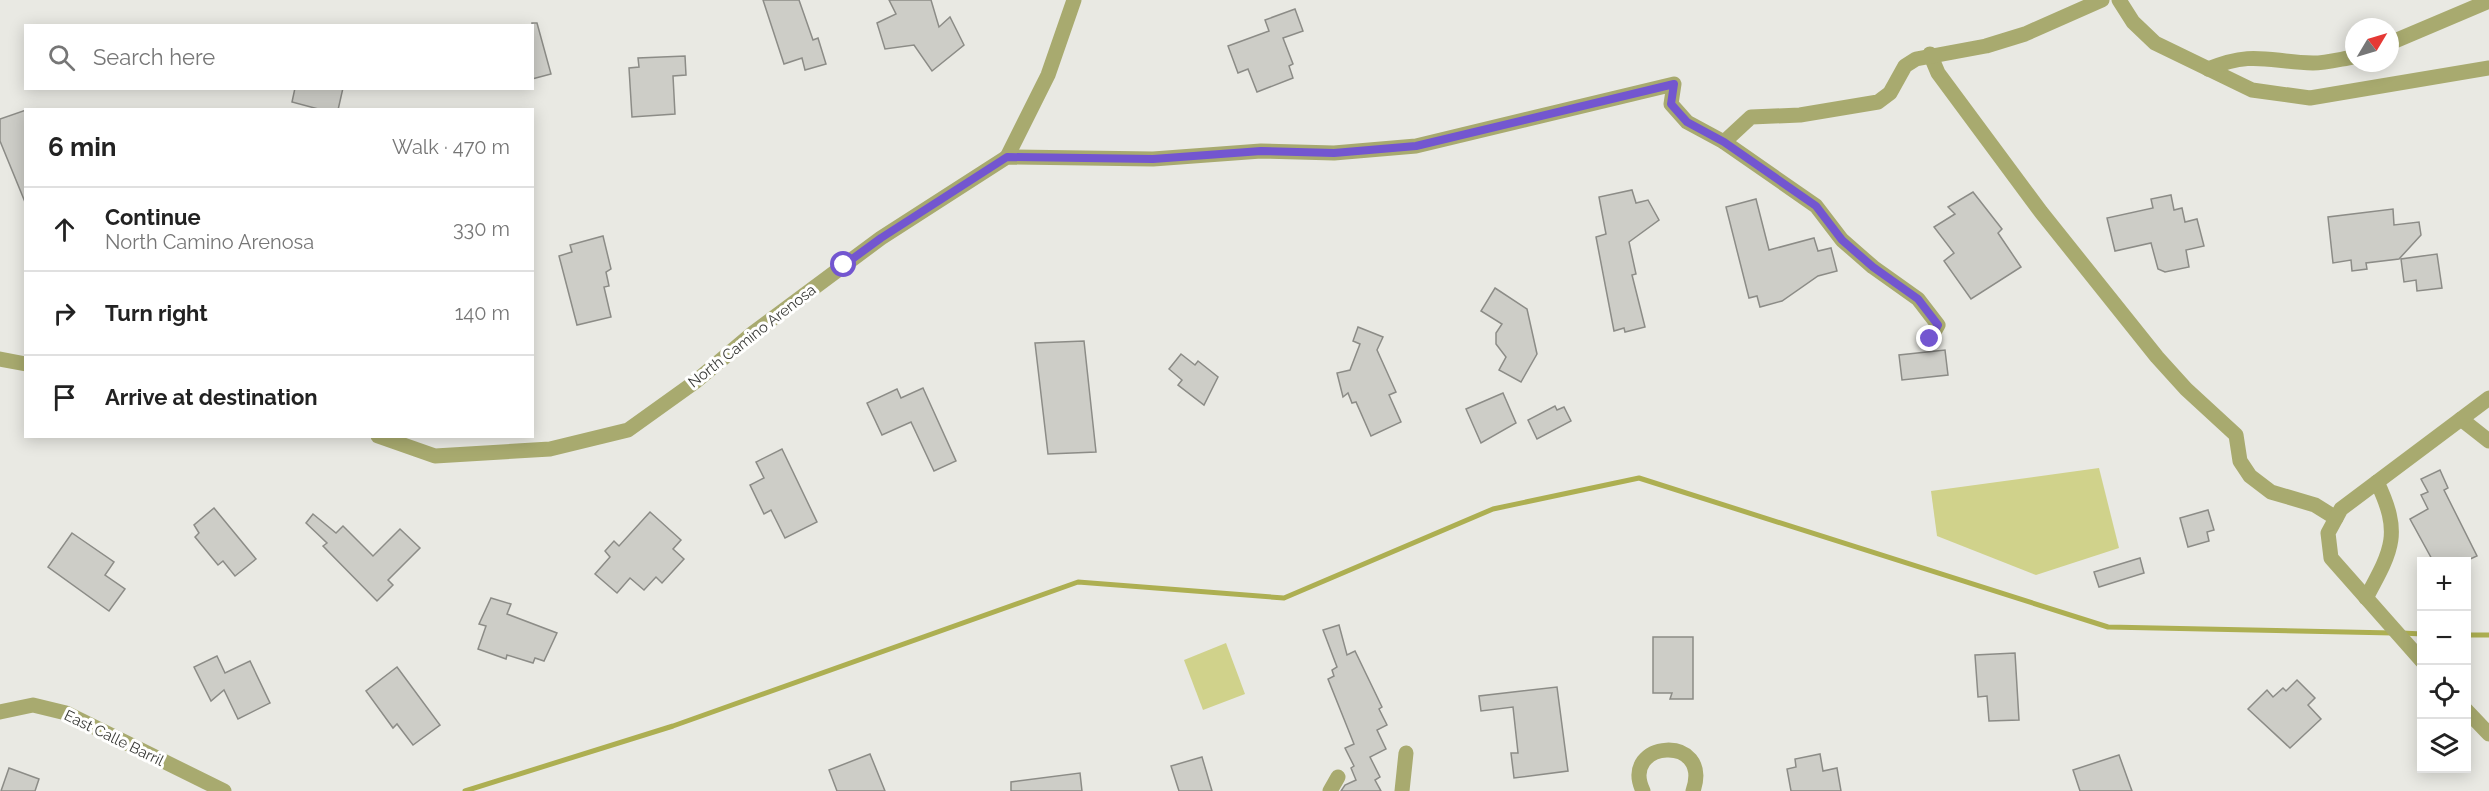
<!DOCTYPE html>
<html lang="en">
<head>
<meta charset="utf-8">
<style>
  :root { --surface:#fff; --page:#f2f2f2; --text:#222; --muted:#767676; --line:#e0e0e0 }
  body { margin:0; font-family:Raleway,sans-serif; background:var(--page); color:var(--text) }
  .controls { position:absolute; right:18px; bottom:18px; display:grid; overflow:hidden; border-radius:0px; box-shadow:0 3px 15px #0003 }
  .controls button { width:54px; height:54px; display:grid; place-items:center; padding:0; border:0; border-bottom:2px solid var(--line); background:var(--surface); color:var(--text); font:30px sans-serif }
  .compass { position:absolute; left:2345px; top:18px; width:54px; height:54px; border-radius:50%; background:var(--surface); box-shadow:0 3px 15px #0003; rotate:52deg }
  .stop { position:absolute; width:18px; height:18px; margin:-14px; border:4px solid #7356d0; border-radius:50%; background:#fff }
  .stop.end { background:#7356d0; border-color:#fff; box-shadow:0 2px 6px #0008 }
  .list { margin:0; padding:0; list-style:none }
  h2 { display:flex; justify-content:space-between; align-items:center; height:78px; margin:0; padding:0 24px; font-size:26px }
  h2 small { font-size:20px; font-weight:400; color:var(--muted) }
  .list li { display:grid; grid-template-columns:39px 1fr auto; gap:18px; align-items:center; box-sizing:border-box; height:84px; padding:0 24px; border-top:2px solid var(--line) }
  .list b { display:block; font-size:22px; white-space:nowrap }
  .list p { margin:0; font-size:20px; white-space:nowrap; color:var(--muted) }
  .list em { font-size:20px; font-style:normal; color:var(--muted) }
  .icon { flex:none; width:33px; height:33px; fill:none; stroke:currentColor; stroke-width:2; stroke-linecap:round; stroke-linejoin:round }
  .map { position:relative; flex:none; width:2489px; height:791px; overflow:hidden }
  .search { position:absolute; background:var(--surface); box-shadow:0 3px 15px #0003; left:24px; top:24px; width:510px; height:66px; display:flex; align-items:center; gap:15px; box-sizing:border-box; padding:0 21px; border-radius:0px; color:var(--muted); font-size:22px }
  .panel { position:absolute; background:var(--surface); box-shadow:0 3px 15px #0003; left:24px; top:108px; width:510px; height:330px; border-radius:0px }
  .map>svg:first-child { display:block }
  .green { fill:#d0d28b }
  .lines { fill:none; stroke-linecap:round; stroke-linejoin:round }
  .stream { stroke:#adaf52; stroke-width:5 }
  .building { fill:#cdcdc7; stroke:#8c8c87; stroke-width:1.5 }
  .minor { stroke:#a8aa6f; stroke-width:15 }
  .route { stroke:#7356d0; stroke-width:8 }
  .labels { text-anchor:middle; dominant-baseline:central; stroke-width:6; stroke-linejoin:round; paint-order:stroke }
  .street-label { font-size:15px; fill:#3a3b38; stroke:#fffffe }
</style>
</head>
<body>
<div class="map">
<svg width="2489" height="791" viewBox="0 0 2489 791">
  <rect width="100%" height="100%" fill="#e9e9e3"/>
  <!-- green -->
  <g class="green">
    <path d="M2099 468 2119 548 2036 575 1937 536 1931 491Z"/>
    <path d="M1226 643 1245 694 1203 710 1184 660Z"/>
  </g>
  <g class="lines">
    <!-- stream -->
    <g class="stream">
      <path d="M2402 633 2422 634"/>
      <path d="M2466 635H2489"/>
      <path d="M465 791 673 726 1078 582 1284 598 1493 509 1639 478 2108 627 2393 633"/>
    </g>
  </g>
  <!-- building -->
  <g class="building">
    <path d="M763 0H799L813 40 818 38 826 64 805 70 802 58 784 64Z"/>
    <path d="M889 0H931L939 27 950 17 964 45 932 71 914 45 885 49 877 23 896 14Z"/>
    <path d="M1295 9 1303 31 1283 38 1293 64 1289 66 1293 78 1257 92 1248 69 1238 73 1228 46 1269 31 1265 20Z"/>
    <path d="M532 23H537L551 74 532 79Z"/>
    <path d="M685 56 686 75 673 76 675 114 632 117 629 68 639 67 638 58Z"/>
    <path d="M295 88H343L338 110H322L292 102Z"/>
    <path d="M26 110V202H25L0 141V119Z"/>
    <path d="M1632 190 1636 203 1648 200 1659 220 1629 242 1636 274 1632 275 1645 327 1625 332 1624 328 1614 331 1596 237 1606 234 1599 197Z"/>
    <path d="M1973 192 2002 229 1998 233 2021 267 1971 299 1944 261 1954 253 1934 227 1955 214 1948 207Z"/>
    <path d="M2171 195 2174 210 2182 208 2185 222 2197 219 2204 246 2186 250 2189 267 2165 272 2158 269 2151 243 2115 251 2107 218 2153 208 2151 199Z"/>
    <path d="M1756 199 1769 250 1814 238 1818 251 1831 248 1837 271 1818 276 1782 301 1760 307 1757 296 1749 298 1726 207Z"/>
    <path d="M2393 209 2394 225 2419 222 2421 235 2399 259 2366 263 2367 269 2352 271 2351 260 2333 263 2328 217Z"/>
    <path d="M603 236 611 269 606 272 609 286 604 287 611 317 577 325 559 256 572 252 570 245Z"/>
    <path d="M2437 254 2442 288 2417 291 2416 280 2404 282 2401 259Z"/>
    <path d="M1495 288 1527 309 1537 354 1521 382 1499 370 1506 357 1496 344V333L1502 324 1481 311Z"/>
    <path d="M1358 327 1383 337 1377 350 1396 392 1389 395 1401 422 1371 436 1356 402 1352 403 1348 393 1343 397 1337 373 1350 370 1360 344 1353 341Z"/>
    <path d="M1084 341 1096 452 1048 454 1035 343Z"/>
    <path d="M1945 350 1948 375 1902 380 1899 355Z"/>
    <path d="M1181 354 1195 365 1198 361 1218 377 1204 405 1178 385 1182 380 1169 369Z"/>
    <path d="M923 388 956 461 934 471 911 422 882 435 867 403 897 389 901 398Z"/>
    <path d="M1503 393 1516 423 1481 443 1466 409Z"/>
    <path d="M1555 406 1557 410 1564 407 1571 421 1537 439 1528 420Z"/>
    <path d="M782 449 817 522 785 538 771 510 764 514 750 485 764 478 756 462Z"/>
    <path d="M2440 470 2448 488 2444 490 2477 556 2466 561H2433L2410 519 2428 509 2421 495 2428 492 2421 479Z"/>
    <path d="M214 508 256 559 235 576 223 561 218 565 195 537 199 533 194 525Z"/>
    <path d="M2208 510 2214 530 2207 532 2209 541 2188 547 2180 518Z"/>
    <path d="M650 512 681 540 673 549 684 559 662 583 656 577 644 590 630 578 617 593 595 574 610 557 605 551 614 541 619 546Z"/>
    <path d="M313 514 336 533 343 526 373 556 400 529 420 548 388 580 393 585 377 601 323 546 327 543 306 523Z"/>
    <path d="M72 533 114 562 105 575 125 589 109 611 48 567Z"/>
    <path d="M2140 558 2144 573 2099 587 2094 572Z"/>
    <path d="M491 598 511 604 507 614 557 633 544 661 535 658 533 663 507 655 506 659 478 649 486 626 479 624Z"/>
    <path d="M1339 625 1347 655 1355 651 1382 707 1379 709 1387 725 1377 730 1386 749 1370 757 1380 777 1375 780 1381 791H1341L1345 785 1356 780 1351 768 1354 766 1345 748 1354 744 1328 679 1334 676 1332 670 1337 667 1323 630Z"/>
    <path d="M1653 637H1693V699H1670L1672 693H1653Z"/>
    <path d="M2015 653 2019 720 1989 721 1987 696 1978 697 1975 655Z"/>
    <path d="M217 656 225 673 250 661 270 703 238 719 224 690 211 701 194 667Z"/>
    <path d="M397 667 440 725 413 745 397 724 393 728 366 691Z"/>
    <path d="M2297 680 2315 698 2308 705 2321 719 2290 748 2248 709 2267 690 2273 697 2283 688 2286 691Z"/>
    <path d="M1557 687 1568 771 1514 778 1511 753H1518L1513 707 1481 711 1479 696Z"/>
    <path d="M870 754 885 791H837L829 770Z"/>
    <path d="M1820 754 1823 771 1837 768 1841 791H1791L1787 769 1796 767 1795 759Z"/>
    <path d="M2119 755 2132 791H2080L2073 770Z"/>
    <path d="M1202 757 1212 791H1179L1171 766Z"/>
    <path d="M9 768 39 779 35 791H1Z"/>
    <path d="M1080 773 1082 791H1011V782Z"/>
  </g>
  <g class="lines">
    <!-- minor -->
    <g class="minor">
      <path d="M2119 0 2133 22 2155 43 2252 90 2310 98 2489 68"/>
      <path d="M2390 43 2489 1"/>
      <path d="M1930 54 1938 73 2041 212 2157 357 2186 389 2236 435 2240 461 2250 476 2271 492 2315 505 2336 518"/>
      <path d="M2208 69C2254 50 2268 62 2313 63 2326 63 2341 59 2354 57"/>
      <path d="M1724 142 1816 206 1842 240 1873 267 1918 299 1938 325 1930 339"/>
      <path d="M1007 157 1048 75 1074 0"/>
      <path d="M0 359 26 364"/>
      <path d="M2461 419 2489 441"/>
      <path d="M378 436 435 456 550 449 628 430 695 382 753 333 881 238 1007 157 1153 159 1261 151 1334 153 1416 146 1674 84 1671 104 1687 122 1724 142 1751 117 1800 115 1878 102 1890 93 1905 66 1916 59 1986 46 2025 34 2102 0"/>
      <path d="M2366 598C2392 550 2402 534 2377 482"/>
      <path d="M2422 661 2331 558 2328 533 2341 509 2489 398"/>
      <path d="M2466 710 2489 734"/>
      <path d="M0 712 33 705 66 713 224 791"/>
      <path d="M1330 791 1338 777"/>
      <path d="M1402 791 1406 753"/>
      <path d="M1643 791C1619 740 1713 733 1693 791"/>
    </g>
  </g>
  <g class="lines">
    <!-- route -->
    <path class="route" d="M844 265 881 238 1007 157 1153 159 1261 151 1334 153 1416 146 1674 84 1671 104 1687 122 1724 142 1816 206 1842 240 1873 267 1918 299 1938 325 1930 339"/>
  </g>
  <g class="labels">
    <!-- street labels -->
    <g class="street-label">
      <text transform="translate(752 336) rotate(-38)">North Camino Arenosa</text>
      <text transform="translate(114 738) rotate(26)">East Calle Barril</text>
    </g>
  </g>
</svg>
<div class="controls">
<button>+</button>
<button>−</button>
<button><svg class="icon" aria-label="locate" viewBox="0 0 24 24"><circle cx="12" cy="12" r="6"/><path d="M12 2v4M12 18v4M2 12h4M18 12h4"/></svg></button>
<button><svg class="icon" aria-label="layers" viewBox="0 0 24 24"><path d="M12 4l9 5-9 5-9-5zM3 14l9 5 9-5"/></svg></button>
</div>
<svg class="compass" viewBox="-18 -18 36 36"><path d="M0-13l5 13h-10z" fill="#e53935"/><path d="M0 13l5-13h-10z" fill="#767676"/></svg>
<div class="stop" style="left:844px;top:265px"></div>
<div class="stop end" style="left:1930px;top:339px"></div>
<div class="search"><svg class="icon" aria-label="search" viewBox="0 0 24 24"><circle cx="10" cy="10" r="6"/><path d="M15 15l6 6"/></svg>Search here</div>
<section class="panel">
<h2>6 min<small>Walk · 470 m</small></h2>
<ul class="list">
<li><svg class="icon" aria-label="ahead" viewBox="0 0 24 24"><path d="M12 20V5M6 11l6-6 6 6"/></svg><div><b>Continue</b><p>North Camino Arenosa</p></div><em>330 m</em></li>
<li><svg class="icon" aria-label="right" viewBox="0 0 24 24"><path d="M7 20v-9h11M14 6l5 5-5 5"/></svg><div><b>Turn right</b></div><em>140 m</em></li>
<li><svg class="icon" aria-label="arrive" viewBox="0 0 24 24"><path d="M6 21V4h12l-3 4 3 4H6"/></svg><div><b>Arrive at destination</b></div></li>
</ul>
</section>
</div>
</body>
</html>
